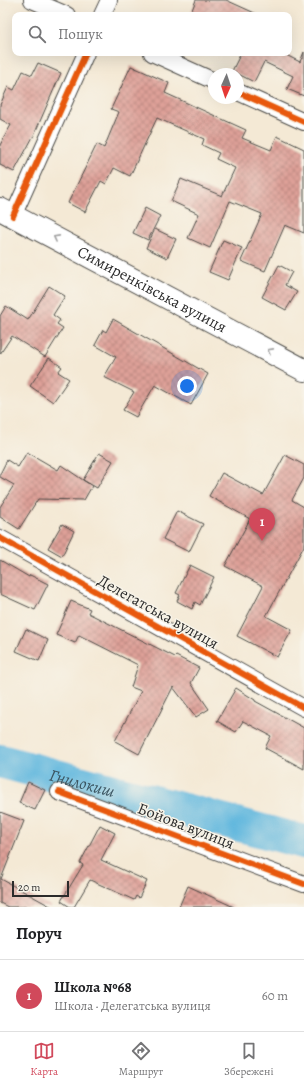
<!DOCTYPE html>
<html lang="uk">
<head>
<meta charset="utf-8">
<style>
  :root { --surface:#fff; --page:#f6f6f6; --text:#202124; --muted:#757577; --line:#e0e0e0; --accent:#d1495b }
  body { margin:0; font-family:Alegreya,serif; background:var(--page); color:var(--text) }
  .compass { position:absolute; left:208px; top:68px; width:36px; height:36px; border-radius:50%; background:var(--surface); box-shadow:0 4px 16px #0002; rotate:183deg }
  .scale { position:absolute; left:12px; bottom:10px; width:57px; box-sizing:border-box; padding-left:4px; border:2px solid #2b2b2b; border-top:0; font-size:11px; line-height:14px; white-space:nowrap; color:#2b2b2b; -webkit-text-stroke:3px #f7f3e8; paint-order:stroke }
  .you { position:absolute; left:187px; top:386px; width:14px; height:14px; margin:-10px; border:3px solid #fff; border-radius:50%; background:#1a73e8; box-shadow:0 0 0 6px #1a73e833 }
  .badge { display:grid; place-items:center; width:26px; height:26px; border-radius:50%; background:var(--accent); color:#fff; font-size:13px; font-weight:700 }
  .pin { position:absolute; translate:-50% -33px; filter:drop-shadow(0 1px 2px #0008) }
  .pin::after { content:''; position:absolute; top:21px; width:14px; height:12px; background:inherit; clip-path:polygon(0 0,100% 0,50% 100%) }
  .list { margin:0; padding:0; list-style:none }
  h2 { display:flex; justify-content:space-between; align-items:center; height:52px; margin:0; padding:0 16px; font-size:17px }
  h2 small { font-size:13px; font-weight:400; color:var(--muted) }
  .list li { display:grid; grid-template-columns:26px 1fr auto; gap:12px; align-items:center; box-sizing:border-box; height:72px; padding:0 16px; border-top:1px solid var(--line) }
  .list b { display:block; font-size:15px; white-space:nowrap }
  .list p { margin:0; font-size:13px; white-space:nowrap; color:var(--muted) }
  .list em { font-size:13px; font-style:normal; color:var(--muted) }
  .icon { flex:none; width:22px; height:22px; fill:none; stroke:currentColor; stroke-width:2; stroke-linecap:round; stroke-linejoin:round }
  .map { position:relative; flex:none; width:304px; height:907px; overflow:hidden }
  .search { position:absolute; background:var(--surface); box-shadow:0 4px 16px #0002; left:12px; right:12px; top:12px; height:44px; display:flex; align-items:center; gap:10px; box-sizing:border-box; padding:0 14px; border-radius:8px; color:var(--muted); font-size:15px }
  .sheet { height:124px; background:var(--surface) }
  nav { display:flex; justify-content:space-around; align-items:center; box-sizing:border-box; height:56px; border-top:1px solid var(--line); background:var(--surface); font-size:11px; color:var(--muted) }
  nav a { display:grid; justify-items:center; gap:2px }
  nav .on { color:var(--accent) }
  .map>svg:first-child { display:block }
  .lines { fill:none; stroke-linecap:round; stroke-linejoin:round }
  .river { stroke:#61b7de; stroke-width:34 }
  .building { fill:url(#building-cross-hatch) }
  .street-casing { stroke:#494844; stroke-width:18 }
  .secondary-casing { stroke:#494844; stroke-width:24 }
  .street { stroke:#fff; stroke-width:16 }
  .secondary { stroke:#fff; stroke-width:22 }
  .cycleway-casing { stroke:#f7f3e8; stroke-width:8 }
  .cycleway { stroke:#e8590c; stroke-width:6 }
  .oneway { stroke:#a0a0a0 }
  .labels { text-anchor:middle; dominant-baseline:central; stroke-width:3; stroke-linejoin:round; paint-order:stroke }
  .street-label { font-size:16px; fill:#2b2b2b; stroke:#f7f3e8 }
  .water-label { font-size:17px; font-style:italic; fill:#3b5561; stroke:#f7f3e8 }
</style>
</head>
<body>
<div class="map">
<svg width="304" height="907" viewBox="0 0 304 907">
  <defs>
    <pattern id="building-cross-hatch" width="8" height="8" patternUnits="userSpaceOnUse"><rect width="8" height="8" fill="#dea098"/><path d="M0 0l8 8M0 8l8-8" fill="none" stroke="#b4837c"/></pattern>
  </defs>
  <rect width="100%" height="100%" fill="#f7f3e8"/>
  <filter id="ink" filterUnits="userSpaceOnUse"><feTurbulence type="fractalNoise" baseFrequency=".025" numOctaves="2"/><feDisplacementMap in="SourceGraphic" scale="8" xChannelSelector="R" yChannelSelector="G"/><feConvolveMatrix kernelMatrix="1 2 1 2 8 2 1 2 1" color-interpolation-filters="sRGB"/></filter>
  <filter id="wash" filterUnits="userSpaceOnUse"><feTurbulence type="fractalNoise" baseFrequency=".012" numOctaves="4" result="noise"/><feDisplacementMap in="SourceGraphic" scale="16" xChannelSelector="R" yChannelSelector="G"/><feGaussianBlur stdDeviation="0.9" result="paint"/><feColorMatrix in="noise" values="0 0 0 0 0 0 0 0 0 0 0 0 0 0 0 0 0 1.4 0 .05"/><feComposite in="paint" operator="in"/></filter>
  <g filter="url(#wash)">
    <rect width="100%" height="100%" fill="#f4e9d5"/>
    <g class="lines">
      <!-- river -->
      <path class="river" id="s1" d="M0 761 304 842"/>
    </g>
    <g id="blocks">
      <!-- building -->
      <g class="building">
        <path d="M196 0H226L259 15H190Z"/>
        <path d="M304 52V96L287 89 293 76 264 62 254 82 232 71 241 53H282L300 62Z"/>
        <path d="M38 63 61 73 34 135 14 172 0 165V145L11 125 0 119V105L8 87 14 90 23 71 32 75Z"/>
        <path d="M131 66 169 83 165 93 246 130 242 138 271 150 277 136 304 149V233L285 225 265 271 241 261 262 214 230 201 210 248 188 238 199 214 171 201 181 179 222 196 235 168 216 159 219 153 202 145 204 139 157 118 130 176 114 168 106 184 101 181 85 212 68 203 97 144 104 148 119 112 111 109Z"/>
        <path d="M145 208 160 216 148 240 133 233Z"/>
        <path d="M155 229 176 239 167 258 146 248Z"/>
        <path d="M223 240 242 248 228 280 209 272Z"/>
        <path d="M279 265 292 272 285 285 297 292 286 310 262 297Z"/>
        <path d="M49 286 65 296 53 315 60 320 57 324 63 328 45 357 12 336 0 354V316L6 306 28 320Z"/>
        <path d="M113 319 208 374 191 405 155 385 136 417 123 410 134 392 104 377 116 357 95 345 103 330 106 332Z"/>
        <path d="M49 358 62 367 58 372 69 379 53 402 30 386Z"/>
        <path d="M27 452 58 470 61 465 83 480 99 453 113 461 97 488 83 480 92 486 84 500 38 499 19 529 0 517V507L14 485 0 477V474L7 460 18 467Z"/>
        <path d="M285 455 304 465V478L292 500 304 507V546L266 616 292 630 277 657 237 636 263 586 225 566 250 519 209 496 222 473 263 495Z"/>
        <path d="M177 511 203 524 189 552 163 539Z"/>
        <path d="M62 524 74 531 62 556 48 548Z"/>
        <path d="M0 560 29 577 30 575 48 584 35 610 0 594Z"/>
        <path d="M190 565 214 577 200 605 195 602 192 609 177 601 180 595 176 593Z"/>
        <path d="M71 601 90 609 88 613 175 657 176 656 199 668 191 683 209 709 196 717 173 687 139 754 115 741 141 691 131 687 138 665 79 635 75 643 56 635Z"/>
        <path d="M26 629 48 640 39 661 16 651Z"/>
        <path d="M236 688 255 700V701L304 728V769L265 748 271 736 243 721 236 732 217 721Z"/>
        <path d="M28 782 45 790 35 810 19 803Z"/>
        <path d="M0 812 24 821 1 879 52 907H8L0 903Z"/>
        <path d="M100 825 115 833 101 860 147 881 139 898 136 896 134 900 90 880 74 907H70L61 901 83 865 80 863Z"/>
        <path d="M188 886 234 907H179Z"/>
      </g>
    </g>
  </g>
  <g filter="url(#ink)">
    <use href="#blocks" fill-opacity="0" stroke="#494844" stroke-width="1"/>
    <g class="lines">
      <defs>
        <g id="street">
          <path d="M32 0 67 15"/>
          <path d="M102 15 109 0"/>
          <path d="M152 53 214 81"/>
          <path d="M238 92 304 122"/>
          <path d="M13 216 86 53"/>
          <path d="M0 538 304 708"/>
          <path d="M59 792 304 884"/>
        </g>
        <g id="secondary">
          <path id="s2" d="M0 209 304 370"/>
        </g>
      </defs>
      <!-- street casing -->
      <use href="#street" class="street-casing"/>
      <!-- secondary casing -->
      <use href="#secondary" class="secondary-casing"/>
      <!-- street -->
      <use href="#street" class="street"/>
      <!-- secondary -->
      <use href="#secondary" class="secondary"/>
      <defs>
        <g id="cycleway">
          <path d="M238 92 304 122"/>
          <path d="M13 216 86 53"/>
          <path d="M0 538 304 708"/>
          <path d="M59 792 304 884"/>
        </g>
      </defs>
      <!-- cycleway casing -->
      <use href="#cycleway" class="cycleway-casing"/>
      <!-- cycleway -->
      <use href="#cycleway" class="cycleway"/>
    </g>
    <!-- one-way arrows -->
    <defs><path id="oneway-chevron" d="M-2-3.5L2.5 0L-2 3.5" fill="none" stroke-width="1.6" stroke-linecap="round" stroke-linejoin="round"/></defs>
    <g class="oneway">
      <use href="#oneway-chevron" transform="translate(56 238) rotate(-152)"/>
      <use href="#oneway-chevron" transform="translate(270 351) rotate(-152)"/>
    </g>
  </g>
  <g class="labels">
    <!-- street labels -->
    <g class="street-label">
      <text stroke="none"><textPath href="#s2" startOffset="172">Симиренківська вулиця</textPath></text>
      <text transform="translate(158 612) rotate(29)">Делегатська вулиця</text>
      <text transform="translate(186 826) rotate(21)">Бойова вулиця</text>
    </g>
    <!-- water labels -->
    <g class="water-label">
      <text stroke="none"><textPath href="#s1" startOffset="85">Гнилокиш</textPath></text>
    </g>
  </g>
</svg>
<svg class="compass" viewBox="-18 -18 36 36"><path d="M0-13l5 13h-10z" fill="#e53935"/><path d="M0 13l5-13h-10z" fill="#757577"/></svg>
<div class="scale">20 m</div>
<div class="you"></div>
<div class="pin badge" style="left:262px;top:541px">1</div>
<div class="search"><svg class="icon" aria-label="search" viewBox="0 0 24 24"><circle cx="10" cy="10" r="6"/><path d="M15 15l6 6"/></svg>Пошук</div>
</div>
<section class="sheet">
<h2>Поруч<small></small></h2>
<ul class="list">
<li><span class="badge">1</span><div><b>Школа №68</b><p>Школа · Делегатська вулиця</p></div><em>60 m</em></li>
</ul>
</section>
<nav>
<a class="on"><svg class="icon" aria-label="map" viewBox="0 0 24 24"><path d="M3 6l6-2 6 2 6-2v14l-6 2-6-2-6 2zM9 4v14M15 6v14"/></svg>Карта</a>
<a><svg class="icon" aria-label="directions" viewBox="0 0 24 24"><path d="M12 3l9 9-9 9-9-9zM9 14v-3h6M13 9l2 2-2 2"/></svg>Маршрут</a>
<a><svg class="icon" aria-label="saved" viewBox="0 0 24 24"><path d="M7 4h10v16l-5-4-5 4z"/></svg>Збережені</a>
</nav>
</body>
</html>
